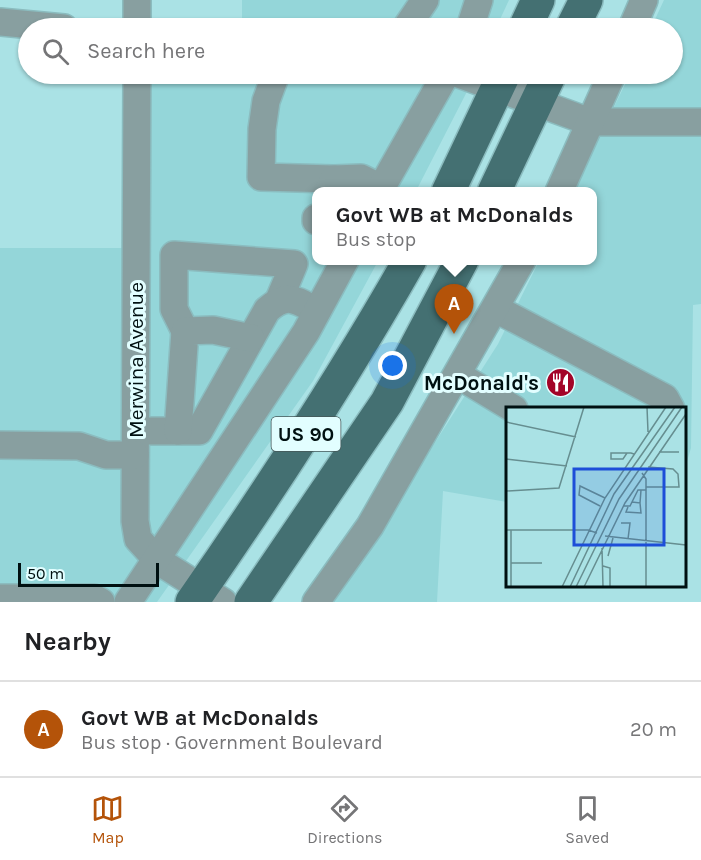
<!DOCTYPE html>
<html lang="en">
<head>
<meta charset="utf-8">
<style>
  :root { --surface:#fff; --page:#f2f2f2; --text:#202124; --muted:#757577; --line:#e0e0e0; --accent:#b45309 }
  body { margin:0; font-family:Karla,sans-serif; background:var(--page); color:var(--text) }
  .scale { position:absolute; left:18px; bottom:15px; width:141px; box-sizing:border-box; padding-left:6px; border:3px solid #001011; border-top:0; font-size:16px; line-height:21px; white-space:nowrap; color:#001011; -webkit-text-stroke:4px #e2feff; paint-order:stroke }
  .you { position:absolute; left:393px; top:366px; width:21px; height:21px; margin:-15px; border:4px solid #fff; border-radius:50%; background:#1a73e8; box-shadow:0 0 0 9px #1a73e833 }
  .badge { display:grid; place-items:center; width:39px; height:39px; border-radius:50%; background:var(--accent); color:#fff; font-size:20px; font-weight:700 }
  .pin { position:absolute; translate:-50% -50px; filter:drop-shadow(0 2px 3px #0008) }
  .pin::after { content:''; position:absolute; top:32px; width:21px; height:18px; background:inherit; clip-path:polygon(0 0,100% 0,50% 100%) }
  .popup { position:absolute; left:312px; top:187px; width:285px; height:78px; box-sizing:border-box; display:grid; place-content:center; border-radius:12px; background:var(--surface); filter:drop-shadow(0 2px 4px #0005); font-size:20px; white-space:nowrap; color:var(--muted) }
  .popup b { font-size:22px; color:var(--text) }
  .popup::after { content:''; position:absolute; left:50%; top:100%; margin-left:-12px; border:12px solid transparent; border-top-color:var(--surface) }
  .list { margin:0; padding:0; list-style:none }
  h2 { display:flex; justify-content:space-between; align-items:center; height:78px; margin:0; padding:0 24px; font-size:26px }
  h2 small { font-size:20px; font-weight:400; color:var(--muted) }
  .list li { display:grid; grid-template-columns:39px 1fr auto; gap:18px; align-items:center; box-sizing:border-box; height:96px; padding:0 24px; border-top:2px solid var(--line) }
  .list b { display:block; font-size:22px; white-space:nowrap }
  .list p { margin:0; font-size:20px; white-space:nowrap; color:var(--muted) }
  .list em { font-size:20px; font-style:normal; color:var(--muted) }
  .icon { flex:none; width:33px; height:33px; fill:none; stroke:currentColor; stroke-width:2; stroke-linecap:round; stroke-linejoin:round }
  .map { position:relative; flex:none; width:701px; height:602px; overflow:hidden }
  .search { position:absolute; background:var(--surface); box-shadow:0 2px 4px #0004; left:18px; right:18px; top:18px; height:66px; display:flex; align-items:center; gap:15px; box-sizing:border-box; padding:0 21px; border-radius:33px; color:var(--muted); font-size:22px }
  .sheet { height:174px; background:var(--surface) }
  nav { display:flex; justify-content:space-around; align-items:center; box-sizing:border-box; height:84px; border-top:2px solid var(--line); background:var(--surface); font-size:16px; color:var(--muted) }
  nav a { display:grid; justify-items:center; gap:3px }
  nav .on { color:var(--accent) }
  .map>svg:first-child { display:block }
  .built { fill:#94d6d9 }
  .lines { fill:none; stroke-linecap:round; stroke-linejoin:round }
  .minor-casing { stroke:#8bbcbf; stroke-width:30 }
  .major-casing { stroke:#8bbcbf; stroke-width:36 }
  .minor { stroke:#889fa0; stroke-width:27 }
  .major { stroke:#447072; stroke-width:33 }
  .labels { text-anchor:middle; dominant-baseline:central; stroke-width:6; stroke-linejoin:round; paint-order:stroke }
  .shield { fill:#e2feff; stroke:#445758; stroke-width:1.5 }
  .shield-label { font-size:20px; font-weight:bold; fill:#001011 }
  .street-label { font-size:21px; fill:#001011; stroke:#e2feff }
  .poi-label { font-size:21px; font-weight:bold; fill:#001011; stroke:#e2feff; text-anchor:end }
  .inset-road { fill:none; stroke:#668e90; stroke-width:1.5 }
  .view { fill:#1d4ed8; fill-opacity:0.15; stroke:#1d4ed8; stroke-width:3 }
  .inset-edge { fill:none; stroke:#001011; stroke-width:3 }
</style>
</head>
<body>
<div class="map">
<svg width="701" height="602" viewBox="0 0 701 602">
  <rect width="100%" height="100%" fill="#aae2e5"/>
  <!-- built -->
  <g class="built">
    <path d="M242 0H509L496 28H242Z"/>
    <path d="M664 0H701V304L693 305 691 448 685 468 684 409H508L507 502 443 491 437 602H333L498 344 539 261 592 260V192L573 191 630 74H672V28H651Z"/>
    <path d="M152 74H476L416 191 316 192V260L378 261 313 381 157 602H0V248H150Z"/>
  </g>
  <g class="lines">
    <defs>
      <g id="minor">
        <path d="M137 0V28"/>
        <path d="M0 22 64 28"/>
        <path d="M406 28 425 0"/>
        <path d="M470 28 479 0"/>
        <path d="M632 28 644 0"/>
        <path d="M137 74 135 521 138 539 157 560 223 602"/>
        <path d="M276 74 266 101 262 129 261 177 334 179"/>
        <path d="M459 74 590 122H701"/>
        <path d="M328 192 334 179 361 178 381 188"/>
        <path d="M379 192 446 74"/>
        <path d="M559 192 612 74"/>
        <path d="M316 218V221"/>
        <path d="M496 309 665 398 671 409"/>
        <path d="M185 331 174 309V255L294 264 279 300"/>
        <path d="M458 375 514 409"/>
        <path d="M136 431H199L267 310C288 292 295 300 317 311"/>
        <path d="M178 431 185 331 213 330 251 338"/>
        <path d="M0 445 79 446 106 455H135"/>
        <path d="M0 598H94L101 602"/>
        <path d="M128 602 306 332 345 260"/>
        <path d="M316 602 370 526 522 260"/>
      </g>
      <g id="major">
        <path d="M525 28 538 0"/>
        <path d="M572 28 586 0"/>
        <path d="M448 192 504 74"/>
        <path d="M494 192 550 74"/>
        <path d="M192 602C269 491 343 378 410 260"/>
        <path d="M251 602 387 402 462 260"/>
      </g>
    </defs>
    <!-- minor casing -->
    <use href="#minor" class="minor-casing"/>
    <!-- major casing -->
    <use href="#major" class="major-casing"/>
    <!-- minor -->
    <use href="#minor" class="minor"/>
    <!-- major -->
    <use href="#major" class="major"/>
  </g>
  <!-- icons -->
  <defs>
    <symbol id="restaurant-disc" viewBox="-11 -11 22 22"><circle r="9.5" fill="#a30428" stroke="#e2feff"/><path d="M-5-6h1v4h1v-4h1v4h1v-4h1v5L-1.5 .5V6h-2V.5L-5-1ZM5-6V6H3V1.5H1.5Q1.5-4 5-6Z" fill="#fff"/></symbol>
  </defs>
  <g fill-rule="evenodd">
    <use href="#restaurant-disc" x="544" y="366" width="33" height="33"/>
  </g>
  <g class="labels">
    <!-- shield labels -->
    <rect class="shield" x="271.5" y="417" width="69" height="34" rx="4.5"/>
    <g class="shield-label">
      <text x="306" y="434">US 90</text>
    </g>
    <!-- street labels -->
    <g class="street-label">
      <text transform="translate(136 360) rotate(-90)">Merwina Avenue</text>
    </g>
    <!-- poi labels -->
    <g class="poi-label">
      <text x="539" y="383">McDonald's</text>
    </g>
  </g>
  <!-- overview -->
  <g transform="translate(506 407)">
    <rect width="180" height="180" fill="#aae2e5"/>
    <path class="inset-road" d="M109 0H154M141 0 142 25M0 15 70 30M153 45H173M121 46 117 52H105V46H125L128 47M0 52 61 59M136 66 140 72V180M140 80H173L172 67 167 62 142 60M0 84 53 81 78 0M126 95 134 96 135 83M94 99 73 88 74 79 99 91M117 99H124L132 83H140M122 100 120 105 135 106 134 96M115 116H124L122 132M0 123H82L91 126M5 123V180M99 129 180 138M96 141 97 180M102 149 107 131M5 156H36M97 159 104 161V180M56 180 99 91 160 0M64 180 108 87 169 0M70 180 113 92 176 0M78 180 119 96 180 7"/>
    <path class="view" d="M68 62H158V138H68Z"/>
    <rect width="180" height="180" class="inset-edge"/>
  </g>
</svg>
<div class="scale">50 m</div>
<div class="you"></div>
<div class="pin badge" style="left:454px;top:334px">A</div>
<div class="popup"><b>Govt WB at McDonalds</b>Bus stop</div>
<div class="search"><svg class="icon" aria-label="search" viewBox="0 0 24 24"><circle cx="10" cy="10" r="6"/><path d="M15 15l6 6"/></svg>Search here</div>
</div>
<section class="sheet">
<h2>Nearby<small></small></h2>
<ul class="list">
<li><span class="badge">A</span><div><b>Govt WB at McDonalds</b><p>Bus stop · Government Boulevard</p></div><em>20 m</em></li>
</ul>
</section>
<nav>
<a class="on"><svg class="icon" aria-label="map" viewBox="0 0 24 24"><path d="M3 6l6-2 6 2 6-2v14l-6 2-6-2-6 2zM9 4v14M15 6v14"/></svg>Map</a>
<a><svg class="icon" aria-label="directions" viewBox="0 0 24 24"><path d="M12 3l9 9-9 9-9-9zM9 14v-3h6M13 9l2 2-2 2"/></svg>Directions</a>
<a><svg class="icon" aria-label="saved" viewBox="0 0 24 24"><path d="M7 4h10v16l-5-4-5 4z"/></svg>Saved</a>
</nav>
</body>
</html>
